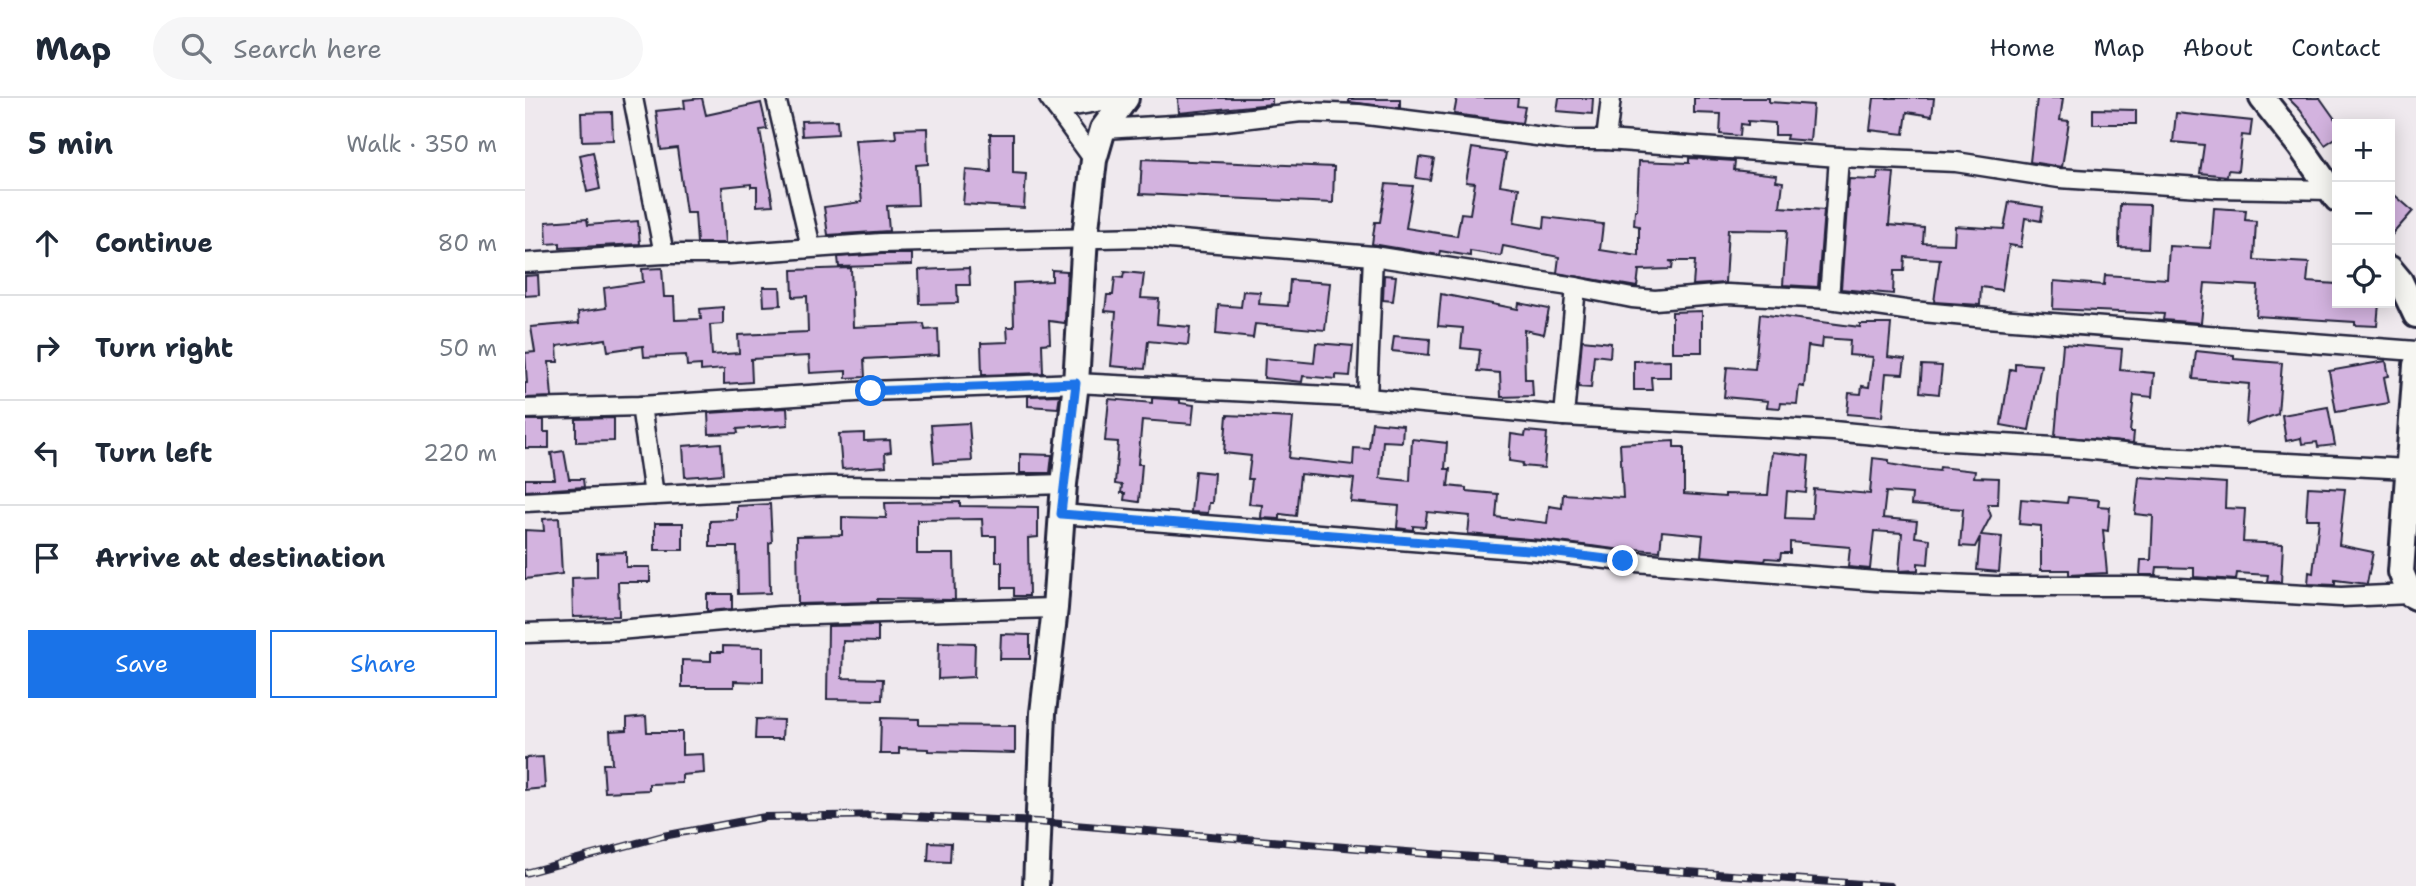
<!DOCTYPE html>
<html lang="en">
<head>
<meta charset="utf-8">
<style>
  :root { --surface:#fff; --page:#f6f6f7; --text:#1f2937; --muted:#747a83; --line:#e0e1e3; --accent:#1a73e8 }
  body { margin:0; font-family:"Shantell Sans",sans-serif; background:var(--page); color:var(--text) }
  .controls { position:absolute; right:21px; top:21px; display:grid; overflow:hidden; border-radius:0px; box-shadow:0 4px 18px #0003 }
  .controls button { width:63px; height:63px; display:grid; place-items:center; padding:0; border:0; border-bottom:2px solid var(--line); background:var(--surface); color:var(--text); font:35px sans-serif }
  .stop { position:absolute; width:21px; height:21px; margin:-16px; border:5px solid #1a73e8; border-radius:50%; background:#fff }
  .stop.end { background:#1a73e8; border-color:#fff; box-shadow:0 2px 7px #0008 }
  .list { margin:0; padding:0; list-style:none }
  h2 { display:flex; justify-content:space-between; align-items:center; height:91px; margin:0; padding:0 28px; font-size:30px }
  h2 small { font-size:23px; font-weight:400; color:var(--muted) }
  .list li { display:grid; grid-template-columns:46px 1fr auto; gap:21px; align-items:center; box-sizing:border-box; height:105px; padding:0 28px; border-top:2px solid var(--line) }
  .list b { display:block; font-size:26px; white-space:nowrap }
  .list em { font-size:23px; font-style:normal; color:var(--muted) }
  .actions { display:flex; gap:14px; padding:21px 28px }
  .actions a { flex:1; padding:16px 0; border:2px solid var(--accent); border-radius:0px; text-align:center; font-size:24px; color:var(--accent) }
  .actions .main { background:var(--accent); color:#fff }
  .icon { flex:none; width:38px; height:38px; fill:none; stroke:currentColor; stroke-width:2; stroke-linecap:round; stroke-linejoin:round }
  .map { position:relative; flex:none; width:1891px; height:788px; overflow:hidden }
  header { display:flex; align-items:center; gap:42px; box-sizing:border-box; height:98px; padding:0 35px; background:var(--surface); border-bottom:2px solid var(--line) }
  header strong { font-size:33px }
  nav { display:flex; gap:38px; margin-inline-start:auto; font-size:24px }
  .search { width:490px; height:63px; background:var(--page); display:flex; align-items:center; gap:18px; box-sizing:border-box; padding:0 24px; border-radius:38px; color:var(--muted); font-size:26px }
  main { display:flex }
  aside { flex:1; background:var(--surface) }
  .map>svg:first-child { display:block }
  .building { fill:#d3b3df; stroke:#22223b; stroke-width:2 }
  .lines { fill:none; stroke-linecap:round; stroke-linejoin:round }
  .street-casing { stroke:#22223b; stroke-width:23 }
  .secondary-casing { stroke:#22223b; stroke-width:30 }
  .street { stroke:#f6f6f2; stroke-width:18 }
  .secondary { stroke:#f6f6f2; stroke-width:24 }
  .rail-casing { stroke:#22223b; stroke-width:8 }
  .rail { stroke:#f6f6f2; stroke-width:5; stroke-dasharray:16; stroke-linecap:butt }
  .route { stroke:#1a73e8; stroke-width:9 }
</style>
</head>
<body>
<header>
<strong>Map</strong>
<div class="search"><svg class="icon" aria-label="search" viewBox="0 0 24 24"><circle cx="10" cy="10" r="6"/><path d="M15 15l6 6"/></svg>Search here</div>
<nav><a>Home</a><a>Map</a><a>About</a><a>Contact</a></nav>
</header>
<main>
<aside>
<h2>5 min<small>Walk · 350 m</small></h2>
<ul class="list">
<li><svg class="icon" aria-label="ahead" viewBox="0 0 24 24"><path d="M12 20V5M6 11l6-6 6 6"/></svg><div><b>Continue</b></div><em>80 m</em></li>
<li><svg class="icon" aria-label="right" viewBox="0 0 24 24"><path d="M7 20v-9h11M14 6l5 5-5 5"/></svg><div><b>Turn right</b></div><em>50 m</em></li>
<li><svg class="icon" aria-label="left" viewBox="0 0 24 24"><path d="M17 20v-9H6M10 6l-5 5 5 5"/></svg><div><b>Turn left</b></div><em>220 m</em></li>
<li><svg class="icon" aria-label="arrive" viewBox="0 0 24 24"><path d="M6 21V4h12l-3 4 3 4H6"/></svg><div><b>Arrive at destination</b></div></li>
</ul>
<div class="actions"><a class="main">Save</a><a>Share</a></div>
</aside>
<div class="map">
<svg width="1891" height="788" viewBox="0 0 1891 788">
  <rect width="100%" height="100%" fill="#efe9ee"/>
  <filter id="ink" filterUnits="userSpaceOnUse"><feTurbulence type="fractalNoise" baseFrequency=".0143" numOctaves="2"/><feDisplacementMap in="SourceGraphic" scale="14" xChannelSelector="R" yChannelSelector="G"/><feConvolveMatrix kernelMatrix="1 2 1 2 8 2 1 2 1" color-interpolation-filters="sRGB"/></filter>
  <g filter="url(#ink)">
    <!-- building -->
    <g class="building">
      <path d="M177 0 181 17 236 5 242 31 235 32 248 107 232 108V89H226V86L197 89 201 145H172L170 115H161L152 50 136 52 131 13 160 10 159 2Z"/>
      <path d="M653 0H747V6L654 15Z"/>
      <path d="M932 0H993L992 8 1000 9 997 25 929 16Z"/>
      <path d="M1034 0H1068L1067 16 1032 13Z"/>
      <path d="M1169 0H1244V4L1288 7 1285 43 1261 41 1262 37H1250V25L1223 23V27L1216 26 1215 38 1195 36 1196 16 1169 15Z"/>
      <path d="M1349 0H1409L1407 18 1382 14 1379 36 1345 32Z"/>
      <path d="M1512 0H1538L1535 22 1544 23 1537 69 1505 64Z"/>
      <path d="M1763 0H1795L1812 24V39L1800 47 1775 12Z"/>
      <path d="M824 1H875V10L824 4Z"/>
      <path d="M1568 11 1611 12V26H1568Z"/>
      <path d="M87 14 88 42 57 43 56 15Z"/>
      <path d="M1651 15 1727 23 1725 38 1717 37 1713 73 1703 72 1702 78 1675 75 1679 47 1648 44Z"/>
      <path d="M312 22 313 36 277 38 276 23Z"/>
      <path d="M402 30 403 66 391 67 393 107 362 108 364 133 303 137 299 109 337 104 330 42 371 40 370 31Z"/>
      <path d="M465 36H488V75L501 76 499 110 438 106 441 72 466 74Z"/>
      <path d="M947 50 981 55 975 87 994 90 989 125 1019 130 1020 119 1078 126 1075 152 1114 158V128L1109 127 1110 112H1112L1114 63 1164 65V60L1210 63 1209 72 1252 77 1251 83 1258 84 1255 109 1299 112 1293 189 1258 187 1262 132 1203 131 1200 185 1168 187 1170 163H1144L1148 164 1147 171 1114 172 1112 189 1032 175 1034 159 978 148 976 158 945 153V158L915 153 914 157 847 146 850 124H855L861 86 888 88 881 130 932 138 936 115 945 116 950 85 941 84Z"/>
      <path d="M68 54 75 91 62 94 55 57Z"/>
      <path d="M894 59 909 61 905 82 891 80Z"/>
      <path d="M617 61 809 69 808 105 615 96Z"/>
      <path d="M1353 74 1369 75 1364 127 1399 130 1398 145 1429 146 1430 128 1479 131 1484 104 1518 109 1516 123 1500 120 1496 149 1484 147 1477 192 1456 189 1455 207 1409 204 1415 161 1380 159 1379 173H1369L1368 196 1316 191 1324 81 1352 82Z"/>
      <path d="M1865 93 1888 113 1865 139Z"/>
      <path d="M1595 106 1625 107 1623 150 1594 149Z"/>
      <path d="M1689 110 1721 112 1720 122 1731 123 1729 162 1784 165 1782 184 1812 186V205H1854L1852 228 1830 227V224L1731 218 1733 188 1680 185 1676 225 1638 222 1639 216 1528 211 1529 183 1579 187 1580 177 1642 181 1644 148 1686 150Z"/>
      <path d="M62 121 63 127 113 123 115 146 35 150V145L22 146 21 124Z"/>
      <path d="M357 156H387V167L314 169 313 159Z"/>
      <path d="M137 170 139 199H149L150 222 176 221 175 211 198 209V226L185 227 187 257 214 255 213 237 283 234 282 198 268 199 267 172 326 170 328 229 399 226 400 232 413 231 414 257 339 261 340 279 321 280V273L285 275 284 258 226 261 227 284 199 286V271L176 273V267L162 268 161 257 119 259 118 248 83 253 81 241 32 248 33 264H24L27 299 0 300V285H2L0 255 10 254 6 229 54 225 53 214 81 210 79 190 118 184 117 171Z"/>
      <path d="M444 170 445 187H432L433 205 395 206 394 172Z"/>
      <path d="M527 172 542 173 540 225 524 223 525 245 517 246 518 275 457 277 456 245 483 244 482 229H489L488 185 527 183Z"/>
      <path d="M599 174 619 176 616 200 634 201 632 226 665 229 663 247 623 243 620 271 586 268 591 214 580 213 582 197H588L590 179 598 180Z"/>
      <path d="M13 177 14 197 0 198V178Z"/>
      <path d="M859 177 871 178 868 203 858 202Z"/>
      <path d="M765 182 805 185 800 232 730 226 728 240 691 236 693 207 716 209 718 193 735 194 734 206 763 208Z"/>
      <path d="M238 189H255L256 207 239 208Z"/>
      <path d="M916 196 993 211 994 205 1024 211 1019 236 999 232 1000 281H1007L1008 298 976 299 975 275 953 273 955 252 936 250 938 230 913 228Z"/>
      <path d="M1177 213V254H1147V214Z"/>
      <path d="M1235 216 1335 229V226H1366L1363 259 1380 261 1378 276 1361 275 1357 319 1322 316 1324 295 1336 296 1337 288 1344 289 1348 259 1324 257 1325 242 1298 240 1297 250 1283 248 1279 289 1274 288 1272 306 1256 305 1255 310 1242 309 1243 303 1199 299 1202 269 1230 271Z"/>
      <path d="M869 238 905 241 904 257 867 253Z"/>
      <path d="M1057 242 1086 245 1085 259 1069 257 1066 290 1053 289Z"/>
      <path d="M791 245 828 248 825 278 811 277V281L778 278 777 284 739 280 740 260 789 265Z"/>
      <path d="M1538 246 1597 251 1595 272 1629 275 1627 299 1609 297 1605 334H1609L1608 345 1530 338Z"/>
      <path d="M1671 253 1709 257V261L1757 265 1753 316 1721 327 1724 286 1668 281Z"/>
      <path d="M1145 262V279H1126L1127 292H1109V263Z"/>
      <path d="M1861 263 1864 278 1859 279 1864 305 1811 314 1804 273Z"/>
      <path d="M1490 265 1516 267 1504 332 1476 327 1485 271 1490 272Z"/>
      <path d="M1397 267 1417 268 1414 296 1395 294Z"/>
      <path d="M535 297 533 310 503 308V298Z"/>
      <path d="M627 300 655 302V305L669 307 667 326 617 322 613 366H617L614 404 599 402 600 395H596L597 387 590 386 593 344 580 343 584 301 627 305Z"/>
      <path d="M1803 309 1810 347 1793 349 1792 344 1777 346 1776 340 1761 343 1757 317Z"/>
      <path d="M262 310 263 327 212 331 213 335 184 336 183 315Z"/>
      <path d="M702 317 768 320 764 360 828 367 829 350 844 351 847 324 878 327 877 344 858 343 855 380 885 383 887 341 922 345 920 371H925L923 388 941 390V393L973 396 971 419 1022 425 1024 408 1037 410 1038 396 1098 400 1095 346 1149 343V349H1159V396L1200 399V396L1243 397 1247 354 1284 358 1281 395 1262 393 1260 420 1287 421 1289 391 1345 396 1348 360 1364 362V366L1387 370 1414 373 1415 369 1450 373 1449 379 1474 380 1473 406H1462L1466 418 1456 437 1477 439 1474 474 1452 472 1455 439 1450 449 1435 448 1438 411 1386 407 1387 396 1361 394 1358 420 1392 423 1390 439 1405 441 1403 466 1393 465V472L1374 473 1377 435 1349 433 1345 471 1323 469 1325 449 1265 444V455H1256L1255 461 1241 460 1240 463 1176 458 1178 437 1137 433 1135 453 1098 450V452L1017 442 943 436 945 418 902 414 900 429 888 428V432L872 430 874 408 826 404 829 381 775 376 771 418 755 416V421L736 420 737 407 724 406 727 381H723L726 358 699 355Z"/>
      <path d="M89 320V343L51 344V321Z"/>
      <path d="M0 322H19V334H24V350H0Z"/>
      <path d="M444 325 447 363 409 365 406 327Z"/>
      <path d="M1001 333 1022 335 1019 370 997 368 998 365 984 363 986 336 1000 338Z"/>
      <path d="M339 335V343L365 342 366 354 360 355 361 368 317 371 314 336Z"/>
      <path d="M196 345 198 376 160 379 158 348Z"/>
      <path d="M39 353 44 381H58L59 389 0 393V381H30L26 355Z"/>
      <path d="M495 356 527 357 525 375H495Z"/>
      <path d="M670 373 689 375 687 405H684L683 415 666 414Z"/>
      <path d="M1614 379 1701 385 1700 410 1720 411 1718 444 1758 446 1756 484 1742 483 1743 477 1712 475 1711 482 1669 479V470L1632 469 1631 477H1615L1616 462H1626L1628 418 1610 416Z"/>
      <path d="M1783 389 1820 391 1814 447 1848 454 1842 486 1810 482V487L1783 486 1784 474 1788 475 1794 421H1781Z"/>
      <path d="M1543 399 1574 402 1573 408 1585 409 1583 433 1578 432 1582 475 1544 477V472H1516V428L1494 426 1496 401 1542 405Z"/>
      <path d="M435 404V408L513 409V439L503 440 504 498H489V490H477V464H471V438H458L457 421 392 422V456H429L430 502 352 501V504L273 506 272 438 317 437V419L361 420 360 405Z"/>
      <path d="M245 406 247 444 244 445 245 495 213 496 212 449H185V423L212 422V408Z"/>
      <path d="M34 420 37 476 0 481V432L19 433 18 421Z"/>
      <rect x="130" y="425" width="28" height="27"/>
      <path d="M101 454V469H125V484H93L94 518 48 519 47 480 72 479V455Z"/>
      <path d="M182 496H207V511L182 513Z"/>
      <path d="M353 527V544L318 543 317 580 358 581 357 602 302 601 303 528Z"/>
      <path d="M476 536 505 537V561H475Z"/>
      <path d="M414 544 450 545 449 579 413 581Z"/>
      <path d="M198 548 238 549V584L209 583V589H157V562L186 563V554H198Z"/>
      <path d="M121 618 122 634H157V657L178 656 179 675 157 677V685L124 686V692L80 694 78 666H87L85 633 102 632V620Z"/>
      <path d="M356 620 394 621V627L490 628V655L403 653V651L374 650V656H355Z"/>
      <path d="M231 621 258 622 257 641H230Z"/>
      <path d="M18 659 20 690 0 692V660Z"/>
      <path d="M404 744 426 745 425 764 403 763Z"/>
    </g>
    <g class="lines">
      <defs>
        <g id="street">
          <path d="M108 0 139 156"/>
          <path d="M251 0 286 149"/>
          <path d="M524 0 569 62"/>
          <path d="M532 11 595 0"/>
          <path d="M578 31 684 25 776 14 834 16 1043 42H1081L1314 59 1431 64 1534 80 1691 90 1805 92"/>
          <path d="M1081 42 1086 0"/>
          <path d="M0 165 139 156H204L356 145 620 139 848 158 1051 189 1107 200 1130 202 1202 196 1304 201 1387 213 1462 220 1891 253"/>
          <path d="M1304 201 1314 59"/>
          <path d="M842 300 848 158"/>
          <path d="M116 308 129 397"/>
          <path d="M0 311 116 308 346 293 551 285 842 300 1039 318 1308 333 1393 341 1547 350 1639 359 1884 371"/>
          <path d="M1039 318 1051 189"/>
          <path d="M0 404 304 388 440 389 539 386"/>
          <path d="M536 416 1016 453 1098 463 1351 483 1471 488H1618L1816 499 1885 496"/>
          <path d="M0 535 93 532 254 518 530 510"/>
        </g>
        <g id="secondary">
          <path d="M1737 0 1775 48 1812 101"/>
          <path d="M1865 171 1875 183 1891 217"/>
          <path d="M1891 267 1876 474 1885 496 1891 499"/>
          <path d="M511 788 518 615 530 510 539 386 551 285 560 139 569 62 578 31 601 0"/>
        </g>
      </defs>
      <!-- street casing -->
      <use href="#street" class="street-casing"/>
      <!-- secondary casing -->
      <use href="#secondary" class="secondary-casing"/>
      <!-- street -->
      <use href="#street" class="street"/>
      <!-- secondary -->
      <use href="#secondary" class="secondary"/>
      <defs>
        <path id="rail" d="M0 775 138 738 240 719 364 717 512 724 906 756 1365 788"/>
      </defs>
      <!-- rail casing -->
      <use href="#rail" class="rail-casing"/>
      <!-- rail -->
      <use href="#rail" class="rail"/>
    </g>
  </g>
  <g class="lines" filter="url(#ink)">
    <!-- route -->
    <path class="route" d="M346 293 551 285 536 416 1016 453 1098 463"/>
  </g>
</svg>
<div class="controls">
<button>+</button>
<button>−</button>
<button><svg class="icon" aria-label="locate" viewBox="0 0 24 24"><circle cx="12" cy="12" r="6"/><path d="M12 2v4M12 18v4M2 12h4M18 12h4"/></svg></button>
</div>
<div class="stop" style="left:346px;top:293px"></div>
<div class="stop end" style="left:1098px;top:463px"></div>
</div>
</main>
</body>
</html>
